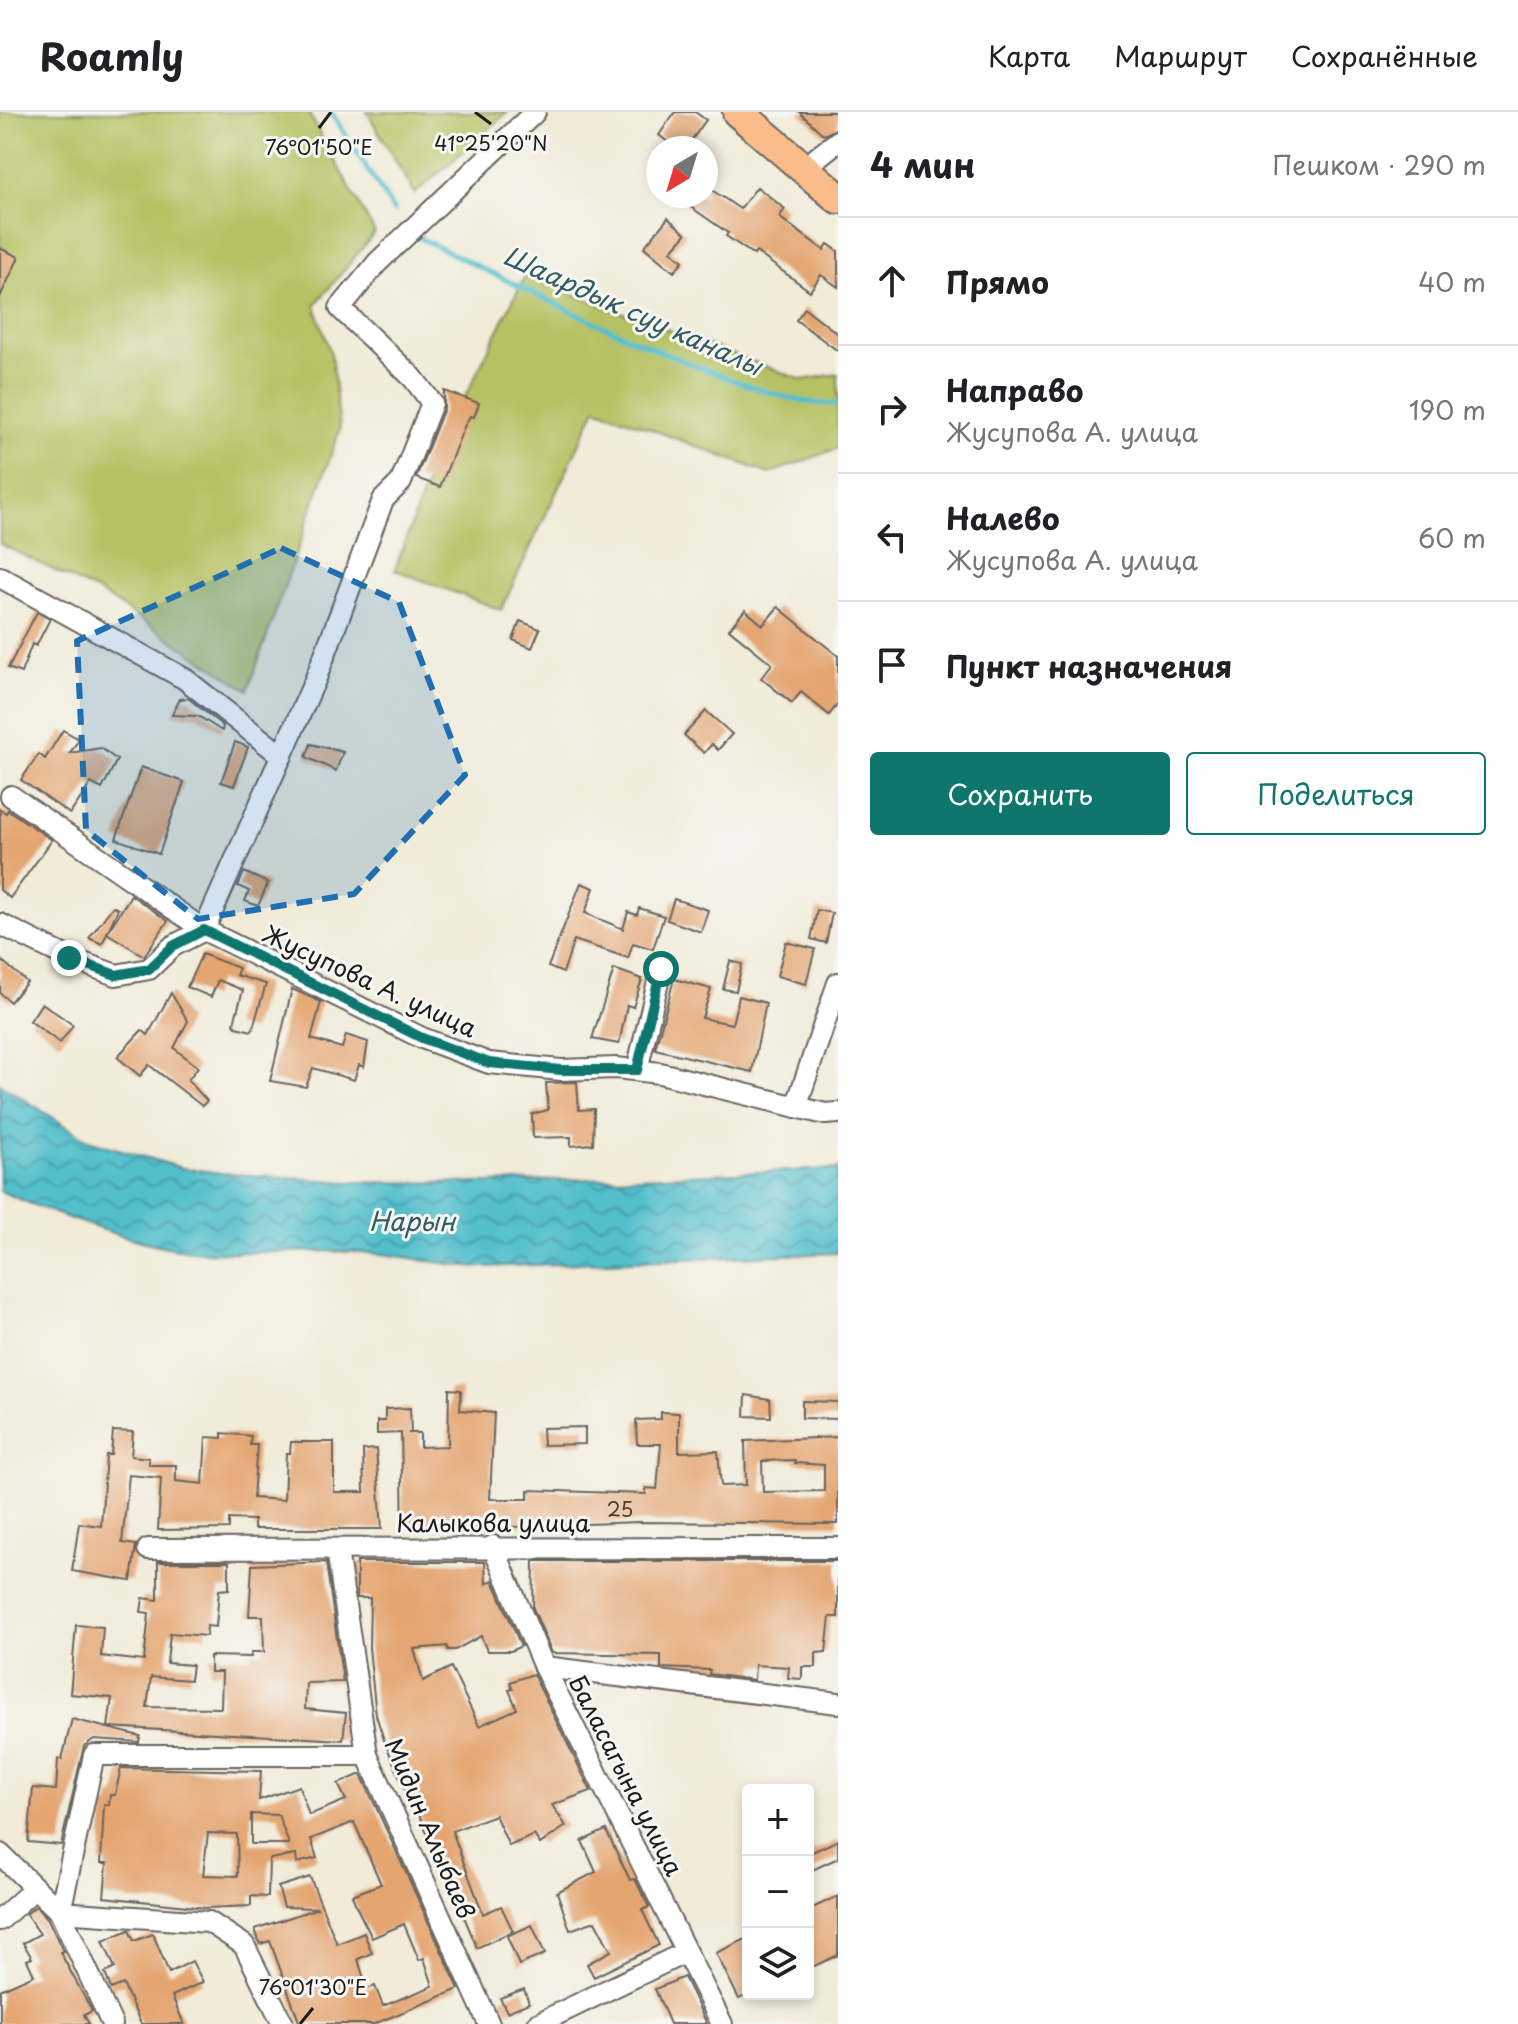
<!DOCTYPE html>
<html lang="ru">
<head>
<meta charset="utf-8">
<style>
  :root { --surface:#fff; --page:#f6f6f6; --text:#202124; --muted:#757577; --line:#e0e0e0; --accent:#0f766e }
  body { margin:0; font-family:"Playpen Sans",sans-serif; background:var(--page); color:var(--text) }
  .controls { position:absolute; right:24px; bottom:24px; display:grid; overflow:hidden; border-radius:8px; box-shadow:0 4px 12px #0003 }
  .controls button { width:72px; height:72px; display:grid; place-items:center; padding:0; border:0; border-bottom:2px solid var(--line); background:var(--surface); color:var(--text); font:40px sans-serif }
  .compass { position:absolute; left:646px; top:24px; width:72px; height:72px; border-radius:50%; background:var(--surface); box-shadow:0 4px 12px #0003; rotate:218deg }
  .stop { position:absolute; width:24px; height:24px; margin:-18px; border:6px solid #0f766e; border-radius:50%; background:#fff }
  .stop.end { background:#0f766e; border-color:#fff; box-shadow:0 2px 8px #0008 }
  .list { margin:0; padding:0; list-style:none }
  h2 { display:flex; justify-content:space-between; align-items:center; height:104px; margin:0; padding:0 32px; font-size:34px }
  h2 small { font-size:26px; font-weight:400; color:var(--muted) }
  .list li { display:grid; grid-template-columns:52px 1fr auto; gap:24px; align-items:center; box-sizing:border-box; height:128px; padding:0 32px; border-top:2px solid var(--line) }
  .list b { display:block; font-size:30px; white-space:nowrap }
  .list p { margin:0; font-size:26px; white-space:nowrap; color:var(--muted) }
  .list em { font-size:26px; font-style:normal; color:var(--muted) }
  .actions { display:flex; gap:16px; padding:24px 32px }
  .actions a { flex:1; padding:18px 0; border:2px solid var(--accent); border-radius:8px; text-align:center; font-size:28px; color:var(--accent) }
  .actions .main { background:var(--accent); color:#fff }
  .icon { flex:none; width:44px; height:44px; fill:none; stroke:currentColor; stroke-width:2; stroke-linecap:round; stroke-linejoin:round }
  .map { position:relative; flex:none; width:838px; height:1912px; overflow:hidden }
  header { display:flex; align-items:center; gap:48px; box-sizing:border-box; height:112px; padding:0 40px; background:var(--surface); border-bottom:2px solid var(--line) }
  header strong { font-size:38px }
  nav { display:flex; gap:44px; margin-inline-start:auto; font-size:28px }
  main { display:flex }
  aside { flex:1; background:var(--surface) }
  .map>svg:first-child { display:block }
  .green { fill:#b5c162; stroke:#686e3f; stroke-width:2 }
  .water { fill:url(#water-waves); stroke:#386e74; stroke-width:2 }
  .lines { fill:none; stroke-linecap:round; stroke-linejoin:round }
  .stream { stroke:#53bfcc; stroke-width:5 }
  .building { fill:#e4a571; fill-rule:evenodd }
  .street-casing { stroke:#67645e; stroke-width:24 }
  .primary-casing { stroke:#67645e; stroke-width:34 }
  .street { stroke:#fff; stroke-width:20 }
  .primary { stroke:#f9bc8a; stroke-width:30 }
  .route { stroke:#0f766e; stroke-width:10 }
  .marked { fill:#1f6fb2; fill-opacity:0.2; stroke:#1f6fb2; stroke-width:6; stroke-dasharray:16 10; stroke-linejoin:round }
  .ticks { fill:none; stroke:#1c1c1c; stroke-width:3 }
  .labels { text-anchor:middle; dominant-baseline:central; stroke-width:6; stroke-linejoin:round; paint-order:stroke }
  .number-label { font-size:20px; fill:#4e3e31 }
  .street-label { font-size:24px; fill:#1c1c1c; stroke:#f6f6f2 }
  .water-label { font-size:26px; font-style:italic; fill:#325d62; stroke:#f6f6f2 }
  .ticks-label { font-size:20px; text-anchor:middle; fill:#1c1c1c; stroke:#f6f6f2; stroke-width:6; stroke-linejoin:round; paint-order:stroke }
</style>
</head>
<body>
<header>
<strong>Roamly</strong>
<nav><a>Карта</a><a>Маршрут</a><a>Сохранённые</a></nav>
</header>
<main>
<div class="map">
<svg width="838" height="1912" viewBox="0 0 838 1912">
  <defs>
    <pattern id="water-waves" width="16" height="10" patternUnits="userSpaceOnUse" patternTransform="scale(2)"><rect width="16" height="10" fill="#53bfcc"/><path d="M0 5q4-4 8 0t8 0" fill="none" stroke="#449aa5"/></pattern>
  </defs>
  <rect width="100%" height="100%" fill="#f6f6f2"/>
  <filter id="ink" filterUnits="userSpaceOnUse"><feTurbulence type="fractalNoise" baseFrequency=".0125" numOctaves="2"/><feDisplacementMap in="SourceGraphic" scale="16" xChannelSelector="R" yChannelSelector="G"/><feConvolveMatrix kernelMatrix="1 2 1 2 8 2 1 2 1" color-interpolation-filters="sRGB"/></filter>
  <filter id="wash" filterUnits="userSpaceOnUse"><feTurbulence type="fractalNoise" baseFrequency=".006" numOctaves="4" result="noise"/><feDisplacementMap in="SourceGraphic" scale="32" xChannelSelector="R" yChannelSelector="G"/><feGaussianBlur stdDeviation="1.8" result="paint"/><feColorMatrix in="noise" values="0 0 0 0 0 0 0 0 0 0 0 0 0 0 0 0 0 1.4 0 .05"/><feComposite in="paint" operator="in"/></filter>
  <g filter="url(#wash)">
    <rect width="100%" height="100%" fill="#f1ebd8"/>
    <!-- green -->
    <g class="green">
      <path d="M0 0H308L375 121 315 193 331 242 340 317 248 578 100 481 0 432Z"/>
      <path d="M367 0H508L415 82Z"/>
      <path d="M525 164 802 268 838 262V336L769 362 596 296 501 498 395 458 437 341Z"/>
    </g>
    <!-- water -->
    <path class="water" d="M0 972 88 1028 182 1056 222 1061 349 1070 489 1071 838 1057V1141L482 1155C447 1154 414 1145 380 1142 321 1136 262 1142 204 1140 146 1137 54 1102 0 1079Z"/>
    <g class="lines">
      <!-- stream -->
      <g class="stream">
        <path d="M331 0 394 99"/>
        <path d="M416 124C490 160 771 304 838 291"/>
      </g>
    </g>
    <g id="blocks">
      <!-- building -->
      <g class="building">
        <path d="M675 0H695L706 8 686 36H675L659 23Z"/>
        <path d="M799 0H838V16L824 23Z"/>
        <path d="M706 74 740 97 757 75 785 97 779 105 824 138 828 132 838 139V175L821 163 810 179 756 140 754 143 726 124 728 121 675 84H706Z"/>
        <path d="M668 106 686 122 671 139 683 149 674 160 644 135Z"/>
        <path d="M0 136 19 145 0 185Z"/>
        <path d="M805 196 838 222V239L796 208Z"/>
        <path d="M444 279 479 291 474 305 470 304 464 315 440 375 416 366 444 296Z"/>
        <path d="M778 495 838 544V592L829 603 801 580 792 591 761 566 772 552 729 517 745 498 763 513Z"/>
        <path d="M37 500 50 507 36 534 32 532 21 561 8 556Z"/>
        <path d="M520 509 540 517 532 536 513 528Z"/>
        <path d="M188 586 223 614 222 619 198 604 172 603 180 587Z"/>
        <path d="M706 599 732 622 718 638 712 632 704 641 684 623Z"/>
        <path d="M63 618 79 627 70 641 101 636 117 648 102 677 91 671 70 702 21 668 39 642 45 647Z"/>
        <path d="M235 630 248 635 234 674 221 670Z"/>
        <path d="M311 632 343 640 336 659 306 645Z"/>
        <path d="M141 655 184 670 159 742 116 727Z"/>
        <path d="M0 697 6 701 8 698 52 728 10 786 0 778Z"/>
        <path d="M244 760 268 771 258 794 245 789 249 779 238 774Z"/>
        <path d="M581 771 594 776 585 801 623 817 628 800 637 803 639 796 664 804 653 837 633 831 628 846 574 828 563 861 548 855Z"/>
        <path d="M131 783 168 809 144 844 107 821Z"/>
        <path d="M674 787 708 798 701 820 667 808Z"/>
        <path d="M113 794 118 797 102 832 89 826Z"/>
        <path d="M817 798 832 801 826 831 811 827Z"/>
        <path d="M786 830 815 837 806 872 777 864Z"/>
        <path d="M202 842 239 856 236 863 266 872 252 919 236 915 234 911 243 878 218 868 211 885 187 875Z"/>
        <path d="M0 847 27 870 10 890 0 881Z"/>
        <path d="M730 849 742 852 736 879 723 877Z"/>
        <path d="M614 857 642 867 633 895 627 893 619 932 592 927Z"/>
        <path d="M674 867 711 877 702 906 732 912 739 884 766 891 752 960 655 937Z"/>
        <path d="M292 877 321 890 311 927 342 936 346 923 368 930 364 955 359 953 354 968 313 956 306 975 270 969Z"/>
        <path d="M171 881 188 909 174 936 198 955 188 968 207 989 202 994 149 953 140 964 117 945 142 918 148 923Z"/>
        <path d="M42 891 73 913 60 931 30 909Z"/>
        <path d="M577 970 579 998 594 997 593 1032 571 1034V1025L533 1026 532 1002 548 998 546 971Z"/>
        <path d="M449 1277 461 1278 460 1298 494 1301 490 1387H528V1378L646 1382V1376L657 1377 661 1332H637L636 1308 661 1307V1300L679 1301V1340L718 1339 721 1374 746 1373 745 1329 838 1325V1412L638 1410 485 1416 457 1415V1410L403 1415 401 1321 377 1322V1309H385V1297L410 1296 411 1321H408H420V1335L448 1334ZM795 1348V1351L824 1353V1379L763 1380 762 1349Z"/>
        <path d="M746 1283 770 1287 771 1305 745 1304Z"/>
        <path d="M802 1289 838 1290V1307L802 1306Z"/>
        <path d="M585 1315V1332L543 1333 542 1316Z"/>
        <path d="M113 1319 133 1320 131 1344 149 1346V1353H176V1369L203 1372 206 1325 222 1326V1321L251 1324 250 1333H257L253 1386 284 1388 286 1341H290L291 1330H334V1380H364L363 1338 376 1337 382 1417H254V1408L229 1407V1417L158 1418 161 1366 129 1363 122 1431 136 1433 131 1469 72 1459 79 1411 101 1414 106 1343H111Z"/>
        <path d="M534 1449H838V1505H830L826 1540 816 1541V1555H802V1567L788 1566 789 1555 755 1553 754 1568 709 1562 710 1558 661 1556V1543L552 1541 533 1496Z"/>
        <path d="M158 1450H229V1477L219 1478 216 1515 207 1514 206 1524 170 1521 167 1551 192 1553 190 1568 151 1565 147 1595 221 1596 222 1560H210V1544L251 1545V1540H264L263 1504H249L252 1453 326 1450 343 1570 306 1571 305 1597 346 1601 343 1628 108 1615 112 1586 70 1582 76 1513 103 1515 101 1544 144 1549 149 1501 141 1500 143 1486 158 1488Z"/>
        <path d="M357 1450H485L486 1472 493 1468 521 1534 511 1539H487L481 1524 455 1538H448L447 1534 414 1537 423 1569 451 1555 479 1614 517 1597 509 1578 513 1577 510 1570 533 1562 591 1679 552 1693 566 1714 540 1732 534 1723 509 1734 495 1703 452 1719 483 1802 501 1794 513 1819 477 1836 449 1768 415 1694 412 1695 384 1628 376 1603 369 1536 370 1486H357Z"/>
        <path d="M72 1607 140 1624 139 1630 94 1627 84 1634 61 1733 28 1730 33 1676 56 1678 58 1647H62Z"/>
        <path d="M121 1656 261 1659 259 1688 299 1674 309 1703 346 1688 338 1672 361 1662 459 1877 374 1912H300L270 1829 260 1832 255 1817 318 1796 284 1795 278 1775 310 1765 337 1832 364 1821 372 1841 358 1847 367 1877 375 1874 383 1894 433 1874 424 1846 419 1848 404 1812 372 1826 357 1796 352 1783 381 1772 354 1710 311 1727 317 1746 297 1751 296 1743 269 1747 268 1785 251 1784V1794L206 1796 104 1785 107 1751H101L104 1692 109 1693 110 1683H115ZM251 1702 278 1703 289 1732H251ZM208 1721 237 1722 238 1764 203 1763Z"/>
        <path d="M606 1718 630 1768 635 1767 649 1795 642 1798 659 1833 594 1865 587 1852 611 1839 595 1809 570 1818 557 1780 596 1760 582 1729Z"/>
        <path d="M838 1728V1746L808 1760V1742Z"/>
        <path d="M838 1784V1843L808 1857V1798Z"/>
        <path d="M36 1794 48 1807 63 1839 60 1840 92 1899 84 1903 89 1912H0V1878L34 1863 27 1848 32 1846 23 1831 40 1822 26 1802Z"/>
        <path d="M532 1813 545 1842 519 1853 507 1824Z"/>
        <path d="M129 1818 134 1829 153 1822 169 1861 192 1849 203 1870 172 1884 184 1912H141L123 1872 111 1877 105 1861 115 1856 103 1829Z"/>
        <path d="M748 1826V1882L739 1887 716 1841Z"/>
        <path d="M684 1865 707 1912H670L655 1877Z"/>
        <path d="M524 1877 529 1891 507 1900 500 1886Z"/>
      </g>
    </g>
  </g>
  <g filter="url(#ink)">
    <use href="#blocks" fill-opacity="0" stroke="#67645e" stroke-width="2"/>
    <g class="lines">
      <defs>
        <g id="street">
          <path d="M805 55 838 29"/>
          <path d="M0 465 185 567 282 644"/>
          <path d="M11 684 204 818 316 566 383 388 401 370 432 291 413 266 340 196 377 151 535 0"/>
          <path d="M0 812 69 846 116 863 149 857 173 834 204 818 422 926 489 951 561 958 616 956 660 961 825 1002 838 1001"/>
          <path d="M637 958 661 857"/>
          <path d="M796 995 838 871"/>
          <path d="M493 1434 544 1555 722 1912"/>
          <path d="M148 1437 838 1436"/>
          <path d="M337 1438 367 1643 489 1912"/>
          <path d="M544 1555 838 1591"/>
          <path d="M0 1742 60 1800 112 1912"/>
          <path d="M0 1808 35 1776"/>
          <path d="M283 1912 244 1833 209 1810 60 1800 94 1643H367"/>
          <path d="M537 1912 686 1840"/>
        </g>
        <path id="primary" d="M738 0 838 86"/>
      </defs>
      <!-- street casing -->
      <use href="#street" class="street-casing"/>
      <!-- primary casing -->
      <use href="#primary" class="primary-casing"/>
      <!-- street -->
      <use href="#street" class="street"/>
      <!-- primary -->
      <use href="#primary" class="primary"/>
    </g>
  </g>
  <g class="lines" filter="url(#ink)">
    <!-- route -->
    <path class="route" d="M69 846 116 863 149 857 173 834 204 818 422 926 489 951 561 958H637L661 857"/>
  </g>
  <!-- marked area -->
  <path class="marked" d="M281 436 399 490 465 663 354 782 198 807 86 718 77 529Z"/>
  <!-- ticks -->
  <path class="ticks" d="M475 0 491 12M319 16 331 0M300 1912 313 1896"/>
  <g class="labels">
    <!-- number labels -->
    <g class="number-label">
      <text x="620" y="1397">25</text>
    </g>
    <!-- street labels -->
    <g class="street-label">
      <text transform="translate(370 868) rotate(25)">Жусупова А. улица</text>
      <text x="493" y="1410">Калыкова улица</text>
      <text transform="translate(627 1663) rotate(63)">Баласагына улица</text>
      <text transform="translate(431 1716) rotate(67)">Мидин Алыбаев</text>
    </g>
    <!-- water labels -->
    <g class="water-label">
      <text transform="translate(633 198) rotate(24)">Шаардык суу каналы</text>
      <text x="412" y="1108">Нарын</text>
    </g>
  </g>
  <g class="ticks-label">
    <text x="491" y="39">41°25'20"N</text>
    <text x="319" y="43">76°01'50"E</text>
    <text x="313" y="1883">76°01'30"E</text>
  </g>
</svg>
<div class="controls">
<button>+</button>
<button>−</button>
<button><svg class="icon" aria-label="layers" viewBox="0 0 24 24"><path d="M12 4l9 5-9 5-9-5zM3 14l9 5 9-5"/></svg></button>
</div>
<svg class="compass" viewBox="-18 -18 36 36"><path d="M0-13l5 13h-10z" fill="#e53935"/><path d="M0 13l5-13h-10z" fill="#757577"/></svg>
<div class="stop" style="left:661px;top:857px"></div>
<div class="stop end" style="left:69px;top:846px"></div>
</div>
<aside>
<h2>4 мин<small>Пешком · 290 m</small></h2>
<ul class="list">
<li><svg class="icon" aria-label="ahead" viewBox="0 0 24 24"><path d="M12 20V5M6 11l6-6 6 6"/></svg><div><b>Прямо</b></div><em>40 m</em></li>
<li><svg class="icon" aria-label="right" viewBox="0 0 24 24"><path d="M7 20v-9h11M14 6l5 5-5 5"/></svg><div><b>Направо</b><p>Жусупова А. улица</p></div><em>190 m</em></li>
<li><svg class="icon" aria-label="left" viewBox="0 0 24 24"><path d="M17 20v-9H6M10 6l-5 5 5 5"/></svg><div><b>Налево</b><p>Жусупова А. улица</p></div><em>60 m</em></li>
<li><svg class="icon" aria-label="arrive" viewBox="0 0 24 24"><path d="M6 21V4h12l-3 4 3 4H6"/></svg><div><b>Пункт назначения</b></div></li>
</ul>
<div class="actions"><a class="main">Сохранить</a><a>Поделиться</a></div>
</aside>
</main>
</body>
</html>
